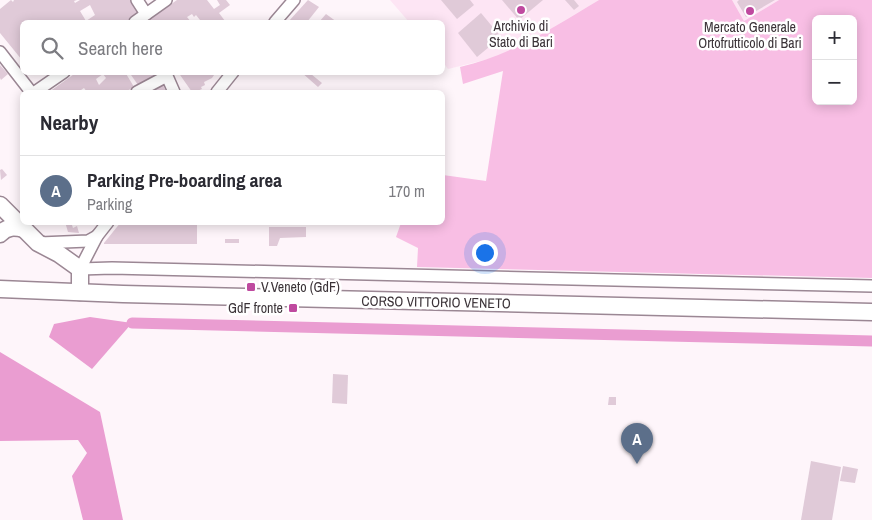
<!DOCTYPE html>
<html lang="en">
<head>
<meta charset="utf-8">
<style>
  :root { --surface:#fff; --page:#f7f7f7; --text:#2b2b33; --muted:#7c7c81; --line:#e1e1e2; --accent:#0f766e }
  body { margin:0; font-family:"Archivo Narrow",sans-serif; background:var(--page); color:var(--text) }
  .controls { position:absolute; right:15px; top:15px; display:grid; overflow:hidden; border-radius:8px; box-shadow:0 2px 12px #0003 }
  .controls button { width:45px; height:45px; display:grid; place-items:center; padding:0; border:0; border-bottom:1px solid var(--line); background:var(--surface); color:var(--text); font:25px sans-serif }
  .you { position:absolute; left:484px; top:252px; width:18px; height:18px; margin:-12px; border:4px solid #fff; border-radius:50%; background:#1a73e8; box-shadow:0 0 0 8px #1a73e833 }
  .badge { display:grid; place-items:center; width:32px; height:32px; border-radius:50%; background:var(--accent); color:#fff; font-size:16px; font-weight:700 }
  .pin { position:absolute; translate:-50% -41px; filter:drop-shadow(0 1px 2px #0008) }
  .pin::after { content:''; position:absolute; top:26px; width:18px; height:15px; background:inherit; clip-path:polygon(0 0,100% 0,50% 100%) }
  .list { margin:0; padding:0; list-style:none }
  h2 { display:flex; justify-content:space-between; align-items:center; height:65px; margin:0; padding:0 20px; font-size:21px }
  h2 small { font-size:16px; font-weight:400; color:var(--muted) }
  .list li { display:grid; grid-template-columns:32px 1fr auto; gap:15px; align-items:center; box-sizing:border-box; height:70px; padding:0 20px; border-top:1px solid var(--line) }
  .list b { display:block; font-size:19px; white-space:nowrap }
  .list p { margin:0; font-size:16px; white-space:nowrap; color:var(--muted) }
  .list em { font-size:16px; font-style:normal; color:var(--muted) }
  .icon { flex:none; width:28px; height:28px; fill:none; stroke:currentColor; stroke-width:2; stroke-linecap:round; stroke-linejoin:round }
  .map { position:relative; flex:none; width:872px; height:520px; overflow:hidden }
  .search { position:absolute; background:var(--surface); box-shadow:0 2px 12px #0003; left:20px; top:20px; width:425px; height:55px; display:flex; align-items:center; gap:12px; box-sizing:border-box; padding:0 18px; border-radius:8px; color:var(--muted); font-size:19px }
  .panel { position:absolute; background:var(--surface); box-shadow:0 2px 12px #0003; left:20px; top:90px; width:425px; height:135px; border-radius:8px }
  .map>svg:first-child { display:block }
  .built { fill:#fde5f4 }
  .green { fill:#f8bee4; fill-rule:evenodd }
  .water { fill:#ea9dd1 }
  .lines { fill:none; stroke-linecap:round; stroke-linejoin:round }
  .canal { stroke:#ea9dd1; stroke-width:11 }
  .building { fill:#e0cad8; fill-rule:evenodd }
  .street-casing { stroke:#9b8794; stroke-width:14 }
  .secondary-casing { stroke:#9b8794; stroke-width:19 }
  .street { stroke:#fff; stroke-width:11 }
  .secondary { stroke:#fff; stroke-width:16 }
  .poi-dot { fill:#bf499f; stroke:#fff; stroke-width:2 }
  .labels { text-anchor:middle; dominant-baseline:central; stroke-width:5; stroke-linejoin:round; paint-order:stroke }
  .poi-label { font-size:14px; fill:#3b3338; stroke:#fff }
  .street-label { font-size:14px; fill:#3b3338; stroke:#fff }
</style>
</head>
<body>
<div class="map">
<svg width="872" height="520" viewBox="0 0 872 520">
  <rect width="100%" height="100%" fill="#fef5fa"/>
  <!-- built -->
  <g class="built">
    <path d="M390 0H599L522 46 493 58 448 69 443 62 442 22H409Z"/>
    <path d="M732 0H779L744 21Z"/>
  </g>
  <!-- green -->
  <path class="green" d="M599 0H732L744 21 779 0H872V278L417 267 418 248 396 237 401 223 442 222 443 175 486 181 503 71 463 84 460 67C514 54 552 28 599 0ZM816 19H853V101H816Z"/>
  <!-- water -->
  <g class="water">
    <path d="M90 317 132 323 92 369 49 337 54 324Z"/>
    <path d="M0 352 100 412 123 520H83L72 476 87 453 78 440 0 441Z"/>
  </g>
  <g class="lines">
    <!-- canal -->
    <path class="canal" d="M132 323 872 341"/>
  </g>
  <!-- building -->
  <g class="building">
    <path d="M11 0 13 2 14 0H77L74 1 75 3 80 0H130L138 13 125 22H22V60L0 33V9ZM90 5 95 15 86 21 80 11Z"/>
    <path d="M177 0H207L214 9 220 5 217 0H226L230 5 219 13 225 21 223 22H197L200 20 196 15 194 17 192 14 187 17 191 22H184L183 20 180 22H146Z"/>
    <path d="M308 0 319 7 307 22H288Z"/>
    <path d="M441 0H470L474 5 457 19Z"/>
    <path d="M502 0H543L519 20Z"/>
    <path d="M565 0H574L579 6 574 10Z"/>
    <path d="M739 0H775L746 17 737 2Z"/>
    <path d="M481 13 501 37 477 57 458 33Z"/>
    <path d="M326 14 337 22H319Z"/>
    <path d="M0 65 8 74 1 80 0 78Z"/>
    <path d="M77 72H125L134 87 125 92H87L84 88 81 90 83 92H49ZM103 74 106 78 99 85 96 79Z"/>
    <path d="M129 72H158L159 74 138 85Z"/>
    <path d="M178 72H216L212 78 204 82 205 85 201 87 202 89 197 91 198 92H192Z"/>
    <path d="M301 72H313L311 74 322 83 318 87Z"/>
    <path d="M163 84 166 92H148Z"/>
    <path d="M2 169 7 175 1 180 0 170Z"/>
    <path d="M65 222H71L73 228 77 226 79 233 68 232Z"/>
    <path d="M121 222H197V244H104V243Z"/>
    <path d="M269 227H306V237L280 238 277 246H269Z"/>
    <rect x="225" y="239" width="14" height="4"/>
    <path d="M333 374 348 375 347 404 332 403Z"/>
    <path d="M609 397H616V405H608Z"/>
    <path d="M811 461 841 467 832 520H801Z"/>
    <path d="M843 466 858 469 855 483 840 481Z"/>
  </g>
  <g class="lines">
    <defs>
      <g id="street">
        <path d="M137 0 146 14"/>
        <path d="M135 22 166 0"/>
        <path d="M275 22 294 0"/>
        <path d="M0 52 31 92"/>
        <path d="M35 92 64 72"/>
        <path d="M137 92 167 76 174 92"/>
        <path d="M217 92 233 72"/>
        <path d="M40 243 88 241 97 236 108 222"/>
        <path d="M80 269 112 268 872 286"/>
        <path d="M80 269 97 236"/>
      </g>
      <g id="secondary">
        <path d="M0 205 38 243 59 254 80 269V292"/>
        <path d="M0 234C7 226 15 227 24 229"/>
        <path d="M0 289 123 294 872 312"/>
      </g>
    </defs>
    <!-- street casing -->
    <use href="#street" class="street-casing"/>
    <!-- secondary casing -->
    <use href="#secondary" class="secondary-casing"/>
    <!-- street -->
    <use href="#street" class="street"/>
    <!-- secondary -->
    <use href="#secondary" class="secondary"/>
  </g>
  <!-- markers -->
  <g class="poi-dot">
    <circle cx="521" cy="10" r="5"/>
    <circle cx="750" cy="11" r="5"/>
    <rect x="246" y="282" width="10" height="10" rx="2.5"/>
    <rect x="288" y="303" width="10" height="10" rx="2.5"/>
  </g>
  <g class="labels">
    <!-- poi labels -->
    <g class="poi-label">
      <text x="521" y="26">Archivio di<tspan x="521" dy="16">Stato di Bari</tspan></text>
      <text x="750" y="27">Mercato Generale<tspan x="750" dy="16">Ortofrutticolo di Bari</tspan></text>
      <text x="261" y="287" text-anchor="start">V.Veneto (GdF)</text>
      <text x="283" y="308" text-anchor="end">GdF fronte</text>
    </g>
    <!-- street labels -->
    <g class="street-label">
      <text transform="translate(436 302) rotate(1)">CORSO VITTORIO VENETO</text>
    </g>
  </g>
</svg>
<div class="controls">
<button>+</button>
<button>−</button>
</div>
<div class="you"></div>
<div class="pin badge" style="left:637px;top:464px;background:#5c6f8a">A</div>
<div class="search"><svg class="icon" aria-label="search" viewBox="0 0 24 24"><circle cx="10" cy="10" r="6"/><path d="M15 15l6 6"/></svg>Search here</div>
<section class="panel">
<h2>Nearby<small></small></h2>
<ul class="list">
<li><span class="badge" style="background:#5c6f8a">A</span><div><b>Parking Pre-boarding area</b><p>Parking</p></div><em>170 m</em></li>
</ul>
</section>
</div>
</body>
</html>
